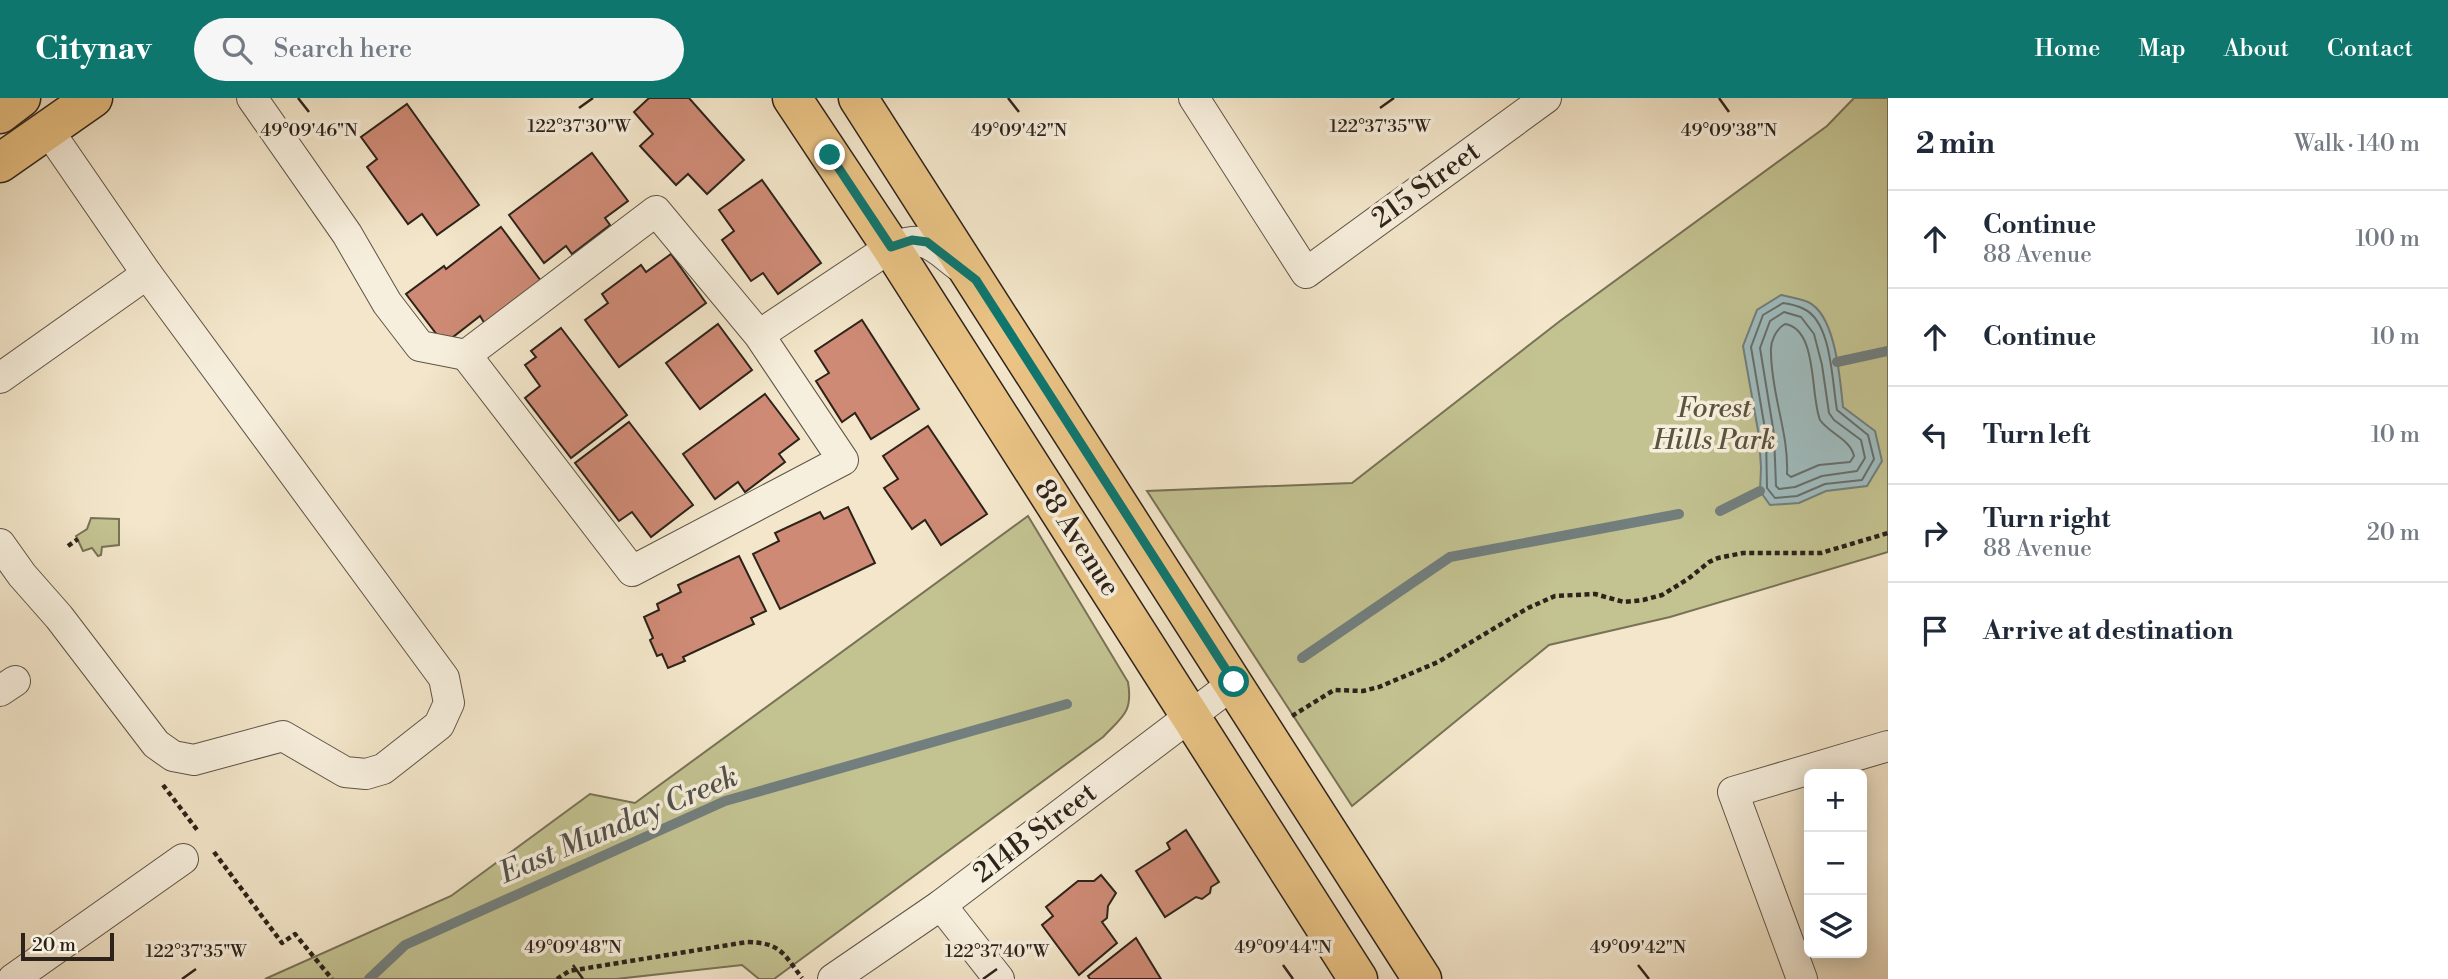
<!DOCTYPE html>
<html lang="en">
<head>
<meta charset="utf-8">
<style>
  :root { --surface:#fff; --page:#f6f6f7; --text:#1f2937; --muted:#747a83; --line:#e0e1e3; --accent:#0f766e }
  body { margin:0; font-family:"Libre Bodoni",serif; background:var(--page); color:var(--text) }
  .controls { position:absolute; right:21px; bottom:21px; display:grid; overflow:hidden; border-radius:10px; box-shadow:0 4px 18px #0003 }
  .controls button { width:63px; height:63px; display:grid; place-items:center; padding:0; border:0; border-bottom:2px solid var(--line); background:var(--surface); color:var(--text); font:35px sans-serif }
  .scale { position:absolute; left:21px; bottom:18px; width:93px; box-sizing:border-box; padding-left:7px; border:4px solid #2d231b; border-top:0; font-size:19px; line-height:24px; white-space:nowrap; color:#2d231b; -webkit-text-stroke:5px #f7efdd; paint-order:stroke }
  .stop { position:absolute; width:21px; height:21px; margin:-16px; border:5px solid #0f766e; border-radius:50%; background:#fff }
  .stop.end { background:#0f766e; border-color:#fff; box-shadow:0 2px 7px #0008 }
  .list { margin:0; padding:0; list-style:none }
  h2 { display:flex; justify-content:space-between; align-items:center; height:91px; margin:0; padding:0 28px; font-size:30px }
  h2 small { font-size:23px; font-weight:400; color:var(--muted) }
  .list li { display:grid; grid-template-columns:46px 1fr auto; gap:21px; align-items:center; box-sizing:border-box; height:98px; padding:0 28px; border-top:2px solid var(--line) }
  .list b { display:block; font-size:26px; white-space:nowrap }
  .list p { margin:0; font-size:23px; white-space:nowrap; color:var(--muted) }
  .list em { font-size:23px; font-style:normal; color:var(--muted) }
  .icon { flex:none; width:38px; height:38px; fill:none; stroke:currentColor; stroke-width:2; stroke-linecap:round; stroke-linejoin:round }
  .map { position:relative; flex:none; width:1888px; height:881px; overflow:hidden }
  header { display:flex; align-items:center; gap:42px; box-sizing:border-box; height:98px; padding:0 35px; background:var(--accent); color:#fff }
  header strong { font-size:33px }
  nav { display:flex; gap:38px; margin-inline-start:auto; font-size:24px }
  .search { width:490px; height:63px; background:var(--page); display:flex; align-items:center; gap:18px; box-sizing:border-box; padding:0 24px; border-radius:38px; color:var(--muted); font-size:26px }
  main { display:flex }
  aside { flex:1; background:var(--surface) }
  .map>svg:first-child { display:block }
  .green { fill:#c3c291; stroke:#787256; stroke-width:2 }
  .water { fill:#a0bdc0; stroke:#727f7e; stroke-width:2 }
  .lines { fill:none; stroke-linecap:round; stroke-linejoin:round }
  .shore { stroke:#66706e; stroke-width:2 }
  .stream { stroke:#727f7e; stroke-width:10 }
  .building { fill:#ce8a75; stroke:#2d231b; stroke-width:2 }
  .minor-casing { stroke:#5e5447; stroke-width:32 }
  .major-casing { stroke:#2d231b; stroke-width:41 }
  .path { stroke:#2d231b; stroke-width:4.5; stroke-dasharray:5 3.5; stroke-linecap:butt }
  .minor { stroke:#f7efdd; stroke-width:30 }
  .major { stroke:#eac385; stroke-width:38 }
  .route { stroke:#0f766e; stroke-width:9 }
  .ticks { fill:none; stroke:#2d231b; stroke-width:2.5 }
  .labels { text-anchor:middle; dominant-baseline:central; stroke-width:7; stroke-linejoin:round; paint-order:stroke }
  .street-label { font-size:28px; fill:#2d231b; stroke:#f7efdd }
  .park-label { font-size:28px; font-style:italic; fill:#5a533e; stroke:#f7efdd }
  .water-label { font-size:30px; font-style:italic; fill:#50514d; stroke:#f7efdd }
  .ticks-label { font-size:18px; text-anchor:middle; fill:#2d231b; stroke:#f7efdd; stroke-width:7; stroke-linejoin:round; paint-order:stroke }
</style>
</head>
<body>
<header>
<strong>Citynav</strong>
<div class="search"><svg class="icon" aria-label="search" viewBox="0 0 24 24"><circle cx="10" cy="10" r="6"/><path d="M15 15l6 6"/></svg>Search here</div>
<nav><a>Home</a><a>Map</a><a>About</a><a>Contact</a></nav>
</header>
<main>
<div class="map">
<svg width="1888" height="881" viewBox="0 0 1888 881">
  <rect width="100%" height="100%" fill="#f3e6ca"/>
  <filter id="stains"><feTurbulence type="fractalNoise" baseFrequency=".00286" numOctaves="4"/><feColorMatrix values="0 0 0 0 .2 0 0 0 0 .09 0 0 0 0 .02 0 0 0 .5 -.17"/></filter>
  <radialGradient id="worn" r=".72"><stop offset=".6" stop-color="#630" stop-opacity="0"/><stop offset="1" stop-color="#630" stop-opacity=".3"/></radialGradient>
  <!-- green -->
  <g class="green">
    <path d="M1854 0H1888V454L1670 519 1549 547 1352 708 1147 393 1352 385 1560 223 1827 28Z"/>
    <path d="M1028 418 1128 584C1133 614 1123 618 1103 639L774 881H759L742 867 616 881H265L451 798 590 696 635 705Z"/>
    <path d="M91 420 119 421V447L102 449 101 457 98 458 92 450 83 453 76 438 87 431Z"/>
  </g>
  <!-- water -->
  <path class="water" d="M1781 197C1790 199 1800 201 1808 204 1836 217 1840 282 1843 309L1875 333 1882 363 1867 388 1826 393 1799 405 1770 407 1760 393 1761 370 1759 338 1743 248 1757 212Z"/>
  <g class="lines">
    <!-- shore -->
    <g class="shore">
      <path d="M1783 205C1790 206 1798 208 1804 211 1832 224 1832 285 1837 312L1868 337 1874 361 1862 382 1825 386 1797 398 1775 400 1767 390 1766 337 1751 249 1763 217Z"/>
      <path d="M1784 214 1801 219 1814 236 1822 267 1829 315 1834 322 1861 342 1865 360 1857 373 1822 378 1795 389 1779 391 1776 388 1774 336 1760 250 1770 223Z"/>
      <path d="M1785 226C1818 231 1810 297 1820 322 1830 336 1850 341 1854 358L1850 364 1819 367 1791 379 1787 376C1789 335 1771 296 1771 254 1770 244 1776 231 1785 226Z"/>
    </g>
    <!-- stream -->
    <g class="stream">
      <path d="M1837 264 1888 253"/>
      <path d="M1720 413 1760 393"/>
      <path d="M1302 560 1450 459 1679 416"/>
      <path d="M369 881 405 847 725 703 1067 606"/>
    </g>
  </g>
  <!-- building -->
  <g class="building">
    <path d="M649 0H689L744 62 707 96 688 76 676 87 640 48 653 36 634 14Z"/>
    <path d="M407 6 479 107 437 137 422 116 408 126 367 69 377 61 361 39Z"/>
    <path d="M592 55 628 103 605 120 610 127 572 156 566 148 544 165 509 117Z"/>
    <path d="M762 82 821 165 778 196 763 175 751 183 722 142 734 133 719 112Z"/>
    <path d="M501 129 541 183 485 226 480 218 444 246 406 196 444 168 446 171Z"/>
    <path d="M671 156 706 205 619 269 585 222 608 205 602 196 641 167 646 174Z"/>
    <path d="M862 222 919 311 871 341 855 315 842 324 816 283 829 275 815 253Z"/>
    <path d="M718 226 752 272 700 311 666 265Z"/>
    <path d="M561 230 627 317 571 360 525 300 540 288 525 267 536 259 531 253Z"/>
    <path d="M765 296 799 341 779 356 785 364 745 394 738 384 715 401 683 356Z"/>
    <path d="M629 324 693 407 651 439 632 414 619 423 575 365Z"/>
    <path d="M928 328 987 416 941 447 925 422 912 431 884 390 898 381 883 358Z"/>
    <path d="M848 409 875 465 780 511 753 456 779 443 775 435 820 414 824 421Z"/>
    <path d="M739 458 766 513 751 520 754 526 683 559 685 563 668 570 662 556 657 558 650 542 653 540 644 519 659 512 657 506 681 494 678 487Z"/>
    <path d="M1186 732 1219 784 1211 789 1210 795 1202 801 1196 799 1165 819 1136 773 1170 751 1167 745Z"/>
    <path d="M1101 777 1116 795 1108 808 1107 820 1102 824 1117 845 1079 877 1042 827 1053 818 1046 809 1078 783H1094Z"/>
    <path d="M1136 840 1161 881H1090L1088 878Z"/>
  </g>
  <g class="lines">
    <defs>
      <g id="minor">
        <path d="M252 0 347 136 387 205 420 248 466 257"/>
        <path d="M1194 0 1306 175 1546 0"/>
        <path d="M759 237 656 113 466 257 632 473 843 362 759 237 891 149C928 137 930 146 959 168"/>
        <path d="M0 280 147 176"/>
        <path d="M0 446 22 477 59 519 156 646 173 658 194 662 283 638 345 674 366 676 383 671 439 627 449 605 444 580 147 176 48 32"/>
        <path d="M0 593 15 583"/>
        <path d="M941 807 999 881"/>
        <path d="M13 881 183 761"/>
        <path d="M833 881 941 807 1234 585"/>
        <path d="M1802 881 1733 694 1888 648"/>
      </g>
      <g id="major">
        <path d="M792 0 891 149 1358 881"/>
        <path d="M858 0 1422 881"/>
        <path d="M0 16 21 0"/>
        <path d="M0 65 93 0"/>
      </g>
    </defs>
    <!-- minor casing -->
    <use href="#minor" class="minor-casing"/>
    <!-- major casing -->
    <use href="#major" class="major-casing"/>
    <!-- path -->
    <g class="path">
      <path d="M68 448 78 441"/>
      <path d="M1292 618 1334 592 1363 593 1379 589 1438 564 1528 510 1555 498 1595 496 1624 504 1643 502 1662 497 1688 481 1709 464 1718 460 1743 455H1821L1888 435"/>
      <path d="M163 687 198 733"/>
      <path d="M214 754 282 845 295 836 332 881"/>
      <path d="M557 881 569 873 747 844C781 845 783 855 802 880"/>
    </g>
    <!-- minor -->
    <use href="#minor" class="minor"/>
    <!-- major -->
    <use href="#major" class="major"/>
  </g>
  <g class="lines">
    <!-- route -->
    <path class="route" d="M830 57 891 149 912 142 927 144 976 182 1234 584"/>
  </g>
  <!-- ticks -->
  <path class="ticks" d="M298 0 309 14M1008 0 1019 14M1719 0 1729 14M579 10 593 0M1380 10 1394 0M573 867 583 881M1283 867 1293 881M1638 867 1649 881M182 881 196 871M983 881 997 871"/>
  <g class="labels">
    <!-- street labels -->
    <g class="street-label">
      <text transform="translate(1426 87) rotate(-36)">215 Street</text>
      <text transform="translate(1077 440) rotate(57)">88 Avenue</text>
      <text transform="translate(1035 735) rotate(-37)">214B Street</text>
    </g>
    <!-- park labels -->
    <g class="park-label">
      <text x="1714" y="310">Forest<tspan x="1714" dy="32">Hills Park</tspan></text>
    </g>
    <!-- water labels -->
    <g class="water-label">
      <text transform="translate(619 727) rotate(-23)">East Munday Creek</text>
    </g>
  </g>
  <g class="ticks-label">
    <text x="1380" y="34">122°37'35"W</text>
    <text x="579" y="34">122°37'30"W</text>
    <text x="309" y="38">49°09'46"N</text>
    <text x="1019" y="38">49°09'42"N</text>
    <text x="1729" y="38">49°09'38"N</text>
    <text x="573" y="855">49°09'48"N</text>
    <text x="1283" y="855">49°09'44"N</text>
    <text x="1638" y="855">49°09'42"N</text>
    <text x="196" y="859">122°37'35"W</text>
    <text x="997" y="859">122°37'40"W</text>
  </g>
  <rect width="100%" height="100%" filter="url(#stains)"/>
  <rect width="100%" height="100%" fill="url(#worn)"/>
</svg>
<div class="controls">
<button>+</button>
<button>−</button>
<button><svg class="icon" aria-label="layers" viewBox="0 0 24 24"><path d="M12 4l9 5-9 5-9-5zM3 14l9 5 9-5"/></svg></button>
</div>
<div class="scale">20 m</div>
<div class="stop" style="left:1234px;top:584px"></div>
<div class="stop end" style="left:830px;top:57px"></div>
</div>
<aside>
<h2>2 min<small>Walk · 140 m</small></h2>
<ul class="list">
<li><svg class="icon" aria-label="ahead" viewBox="0 0 24 24"><path d="M12 20V5M6 11l6-6 6 6"/></svg><div><b>Continue</b><p>88 Avenue</p></div><em>100 m</em></li>
<li><svg class="icon" aria-label="ahead" viewBox="0 0 24 24"><path d="M12 20V5M6 11l6-6 6 6"/></svg><div><b>Continue</b></div><em>10 m</em></li>
<li><svg class="icon" aria-label="left" viewBox="0 0 24 24"><path d="M17 20v-9H6M10 6l-5 5 5 5"/></svg><div><b>Turn left</b></div><em>10 m</em></li>
<li><svg class="icon" aria-label="right" viewBox="0 0 24 24"><path d="M7 20v-9h11M14 6l5 5-5 5"/></svg><div><b>Turn right</b><p>88 Avenue</p></div><em>20 m</em></li>
<li><svg class="icon" aria-label="arrive" viewBox="0 0 24 24"><path d="M6 21V4h12l-3 4 3 4H6"/></svg><div><b>Arrive at destination</b></div></li>
</ul>
</aside>
</main>
</body>
</html>
